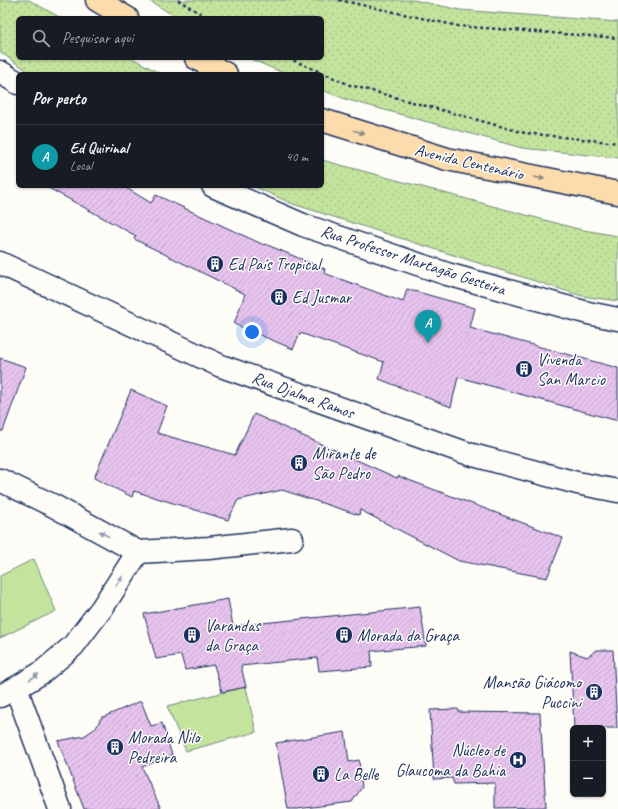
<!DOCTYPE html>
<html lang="pt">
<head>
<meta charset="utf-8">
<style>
  :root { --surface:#171b24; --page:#20242c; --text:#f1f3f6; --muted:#9ea1a6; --line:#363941; --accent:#7c3aed }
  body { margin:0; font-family:Caveat,sans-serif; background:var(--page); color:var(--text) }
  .controls { position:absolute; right:12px; bottom:12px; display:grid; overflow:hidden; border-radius:6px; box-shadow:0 1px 3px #0004 }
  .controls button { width:36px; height:36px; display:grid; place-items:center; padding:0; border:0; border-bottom:1px solid var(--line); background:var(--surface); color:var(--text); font:20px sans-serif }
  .you { position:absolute; left:252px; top:332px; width:14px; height:14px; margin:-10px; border:3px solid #fff; border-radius:50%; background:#1a73e8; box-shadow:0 0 0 6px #1a73e833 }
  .badge { display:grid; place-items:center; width:26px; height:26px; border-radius:50%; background:var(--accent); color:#fff; font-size:13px; font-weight:700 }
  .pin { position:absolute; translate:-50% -33px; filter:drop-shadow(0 1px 2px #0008) }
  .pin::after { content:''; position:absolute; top:21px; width:14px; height:12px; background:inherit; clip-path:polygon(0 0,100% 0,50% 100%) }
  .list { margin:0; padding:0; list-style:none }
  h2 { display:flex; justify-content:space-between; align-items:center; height:52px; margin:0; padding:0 16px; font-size:17px }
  h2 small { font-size:13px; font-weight:400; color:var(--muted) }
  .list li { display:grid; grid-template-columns:26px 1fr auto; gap:12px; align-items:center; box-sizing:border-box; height:64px; padding:0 16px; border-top:1px solid var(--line) }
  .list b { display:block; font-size:15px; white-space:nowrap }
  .list p { margin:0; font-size:13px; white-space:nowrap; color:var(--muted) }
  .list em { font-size:13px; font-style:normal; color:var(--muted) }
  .icon { flex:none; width:22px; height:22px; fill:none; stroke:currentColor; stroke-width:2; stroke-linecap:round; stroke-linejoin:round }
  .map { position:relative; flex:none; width:618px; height:809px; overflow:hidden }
  .search { position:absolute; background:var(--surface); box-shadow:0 1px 3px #0004; left:16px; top:16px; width:308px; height:44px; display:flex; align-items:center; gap:10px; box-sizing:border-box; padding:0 14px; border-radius:6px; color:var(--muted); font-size:15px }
  .panel { position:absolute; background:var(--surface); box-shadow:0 1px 3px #0004; left:16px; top:72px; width:308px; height:116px; border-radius:6px }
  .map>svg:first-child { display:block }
  .park { fill:url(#park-dots); stroke:#708a7e }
  .pitch { fill:#c4e49d; stroke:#708a7e }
  .building { fill:url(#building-hatch); stroke:#1b2f5e }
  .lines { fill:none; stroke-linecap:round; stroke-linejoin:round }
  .minor-casing { stroke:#1b2f5e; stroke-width:25 }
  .major-casing { stroke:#1b2f5e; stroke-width:25 }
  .path { stroke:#1b2f5e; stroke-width:2.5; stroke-dasharray:3 3; stroke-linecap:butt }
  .minor { stroke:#fdfcf7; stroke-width:22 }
  .major { stroke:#fcdcac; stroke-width:22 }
  .oneway { fill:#8c8685 }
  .oneway2 { fill:#8c96aa }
  .labels { text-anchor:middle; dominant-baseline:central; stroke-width:3; stroke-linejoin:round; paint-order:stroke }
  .street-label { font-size:17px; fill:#1b2f5e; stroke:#fdfcf7 }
  .poi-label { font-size:17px; fill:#1b2f5e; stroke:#fdfcf7; text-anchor:start }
</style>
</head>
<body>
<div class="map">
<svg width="618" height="809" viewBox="0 0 618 809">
  <defs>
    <pattern id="park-dots" width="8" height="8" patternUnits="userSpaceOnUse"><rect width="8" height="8" fill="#c4e49d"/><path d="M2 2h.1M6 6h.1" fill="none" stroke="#a8c48a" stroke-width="1.8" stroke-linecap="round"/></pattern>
    <pattern id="building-hatch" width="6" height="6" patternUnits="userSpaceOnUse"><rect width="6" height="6" fill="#e7c3ed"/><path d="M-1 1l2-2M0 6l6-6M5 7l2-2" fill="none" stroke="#c6a8ce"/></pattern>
  </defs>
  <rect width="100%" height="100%" fill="#fdfcf7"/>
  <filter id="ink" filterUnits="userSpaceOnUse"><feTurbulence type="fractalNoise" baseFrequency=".025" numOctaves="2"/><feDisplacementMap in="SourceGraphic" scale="8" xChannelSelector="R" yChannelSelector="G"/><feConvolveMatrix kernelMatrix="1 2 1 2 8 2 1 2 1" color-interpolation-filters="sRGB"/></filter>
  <g filter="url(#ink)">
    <!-- park -->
    <g class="park">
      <path d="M0 0H29L61 18H18V58H132L161 74H32L0 52Z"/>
      <path d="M148 0H414L460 10 618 22V158L522 148 345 99 322 90V74H286L248 58H322V18H178Z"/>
      <path d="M322 160 578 229 618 236V301L582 296 293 204 253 186H322Z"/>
    </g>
    <!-- pitch -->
    <g class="pitch">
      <path d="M34 559 56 611 0 638V576Z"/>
      <path d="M246 687 256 732 186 751 167 706Z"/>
    </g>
    <!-- building -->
    <g class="building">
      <path d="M45 186H123L151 203 156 195 264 245 265 244 325 269 324 273 403 302 407 289 475 308 470 328 618 368V421L458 377 451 407 379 379 384 362 300 333 293 349 234 324 245 294 134 239 136 236Z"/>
      <path d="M0 358 26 367 3 431H0Z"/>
      <path d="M131 390 167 406 157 433 235 455 254 414 397 478 398 476 563 538 547 578 459 561 360 510 359 515 282 490 238 500 228 520 134 491 132 497 94 478Z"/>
      <path d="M228 599 233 626 420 607 426 646 371 651 372 667 319 671 317 658 241 666 246 687 222 692 214 665 185 670 181 655 156 659 144 614Z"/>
      <path d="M597 650H613L617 728H574L570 651 587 657Z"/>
      <path d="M141 701 151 726 162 723 172 755 142 767 161 809H84L58 741 84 736 96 728 101 718Z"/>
      <path d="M458 709 459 712 540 713 546 807 495 808V783L454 784 452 778 434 779 430 710Z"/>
      <path d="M345 732 349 762 359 760 362 787 352 802 297 809H288L276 743Z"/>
    </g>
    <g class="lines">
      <defs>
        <g id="minor">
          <path d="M0 72 18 83"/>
          <path d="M213 186 303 225 447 274 588 313 618 319"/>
          <path d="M0 263 221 366 469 454 577 483 618 491"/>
          <path d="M0 480 54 506 138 552"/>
          <path d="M138 552 209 548 292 539"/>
          <path d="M16 688 60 809"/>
          <path d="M0 696 16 688 41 673 73 646 102 608 138 552"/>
        </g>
        <g id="major">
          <path d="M97 0 127 18"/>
          <path d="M196 58 226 74"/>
          <path d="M322 120 447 159 618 193"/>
        </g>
      </defs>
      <!-- minor casing -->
      <use href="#minor" class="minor-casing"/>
      <!-- major casing -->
      <use href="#major" class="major-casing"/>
      <!-- path -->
      <g class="path">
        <path d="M178 0 208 18"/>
        <path d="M339 0 458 26 618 38"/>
        <path d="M288 58 350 85 525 133 618 143"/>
      </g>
      <!-- minor -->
      <use href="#minor" class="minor"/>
      <!-- major -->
      <use href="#major" class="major"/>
    </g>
    <!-- one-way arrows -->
    <defs><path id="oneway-solid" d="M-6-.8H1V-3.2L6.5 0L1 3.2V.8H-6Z"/></defs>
    <g class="oneway">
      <use href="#oneway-solid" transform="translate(359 132) rotate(18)"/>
      <use href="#oneway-solid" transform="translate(539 178) rotate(11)"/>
    </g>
    <g class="oneway2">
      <use href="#oneway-solid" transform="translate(104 534) rotate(-151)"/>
      <use href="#oneway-solid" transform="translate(119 581) rotate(-57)"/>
      <use href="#oneway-solid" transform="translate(34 677) rotate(-32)"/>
    </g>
  </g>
  <!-- icons -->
  <defs>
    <symbol id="building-disc" viewBox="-11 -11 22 22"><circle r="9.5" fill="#1b2f5e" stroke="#fdfcf7"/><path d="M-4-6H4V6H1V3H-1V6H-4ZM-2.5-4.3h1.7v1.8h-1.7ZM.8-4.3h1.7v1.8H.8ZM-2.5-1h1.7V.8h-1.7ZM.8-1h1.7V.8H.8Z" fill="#fff"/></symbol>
    <symbol id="hospital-disc" viewBox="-11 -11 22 22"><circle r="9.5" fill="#1b2f5e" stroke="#fdfcf7"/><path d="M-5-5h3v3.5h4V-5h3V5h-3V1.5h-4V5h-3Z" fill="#fff"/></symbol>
  </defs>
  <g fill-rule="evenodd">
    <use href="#building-disc" x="205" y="254" width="20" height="20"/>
    <use href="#building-disc" x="269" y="287" width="20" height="20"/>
    <use href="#building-disc" x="514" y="359" width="20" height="20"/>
    <use href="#building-disc" x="289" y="453" width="20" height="20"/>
    <use href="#building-disc" x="182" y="625" width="20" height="20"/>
    <use href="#building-disc" x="334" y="625" width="20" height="20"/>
    <use href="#building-disc" x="584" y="682" width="20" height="20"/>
    <use href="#building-disc" x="105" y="737" width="20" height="20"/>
    <use href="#hospital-disc" x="508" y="750" width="20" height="20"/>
    <use href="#building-disc" x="311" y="764" width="20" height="20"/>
  </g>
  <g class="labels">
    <!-- street labels -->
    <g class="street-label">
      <text transform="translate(469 162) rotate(13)">Avenida Centenário</text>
      <text transform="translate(413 260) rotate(18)">Rua Professor Martagão Gesteira</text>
      <text transform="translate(303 395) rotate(20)">Rua Djalma Ramos</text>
    </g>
    <!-- poi labels -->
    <g class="poi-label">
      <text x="228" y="264">Ed País Tropical</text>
      <text x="292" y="297">Ed Jusmar</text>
      <text x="537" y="359">Vivenda<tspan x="537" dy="20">San Marcio</tspan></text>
      <text x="312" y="453">Mirante de<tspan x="312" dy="20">São Pedro</tspan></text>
      <text x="205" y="625">Varandas<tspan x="205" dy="20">da Graça</tspan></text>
      <text x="357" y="635">Morada da Graça</text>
      <text x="581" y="682" text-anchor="end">Mansão Giácomo<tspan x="581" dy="20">Puccini</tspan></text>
      <text x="128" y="737">Morada Nilo<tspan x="128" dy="20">Pedreira</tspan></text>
      <text x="505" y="750" text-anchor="end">Núcleo de<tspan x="505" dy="20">Glaucoma da Bahia</tspan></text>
      <text x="334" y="774">La Belle</text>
    </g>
  </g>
</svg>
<div class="controls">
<button>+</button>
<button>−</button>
</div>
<div class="you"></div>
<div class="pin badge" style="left:428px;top:343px;background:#0f9aa8">A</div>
<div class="search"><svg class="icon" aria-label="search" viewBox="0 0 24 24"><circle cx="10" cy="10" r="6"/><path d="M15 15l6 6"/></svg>Pesquisar aqui</div>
<section class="panel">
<h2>Por perto<small></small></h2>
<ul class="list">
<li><span class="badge" style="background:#0f9aa8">A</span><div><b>Ed Quirinal</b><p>Local</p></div><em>40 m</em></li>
</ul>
</section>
</div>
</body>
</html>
